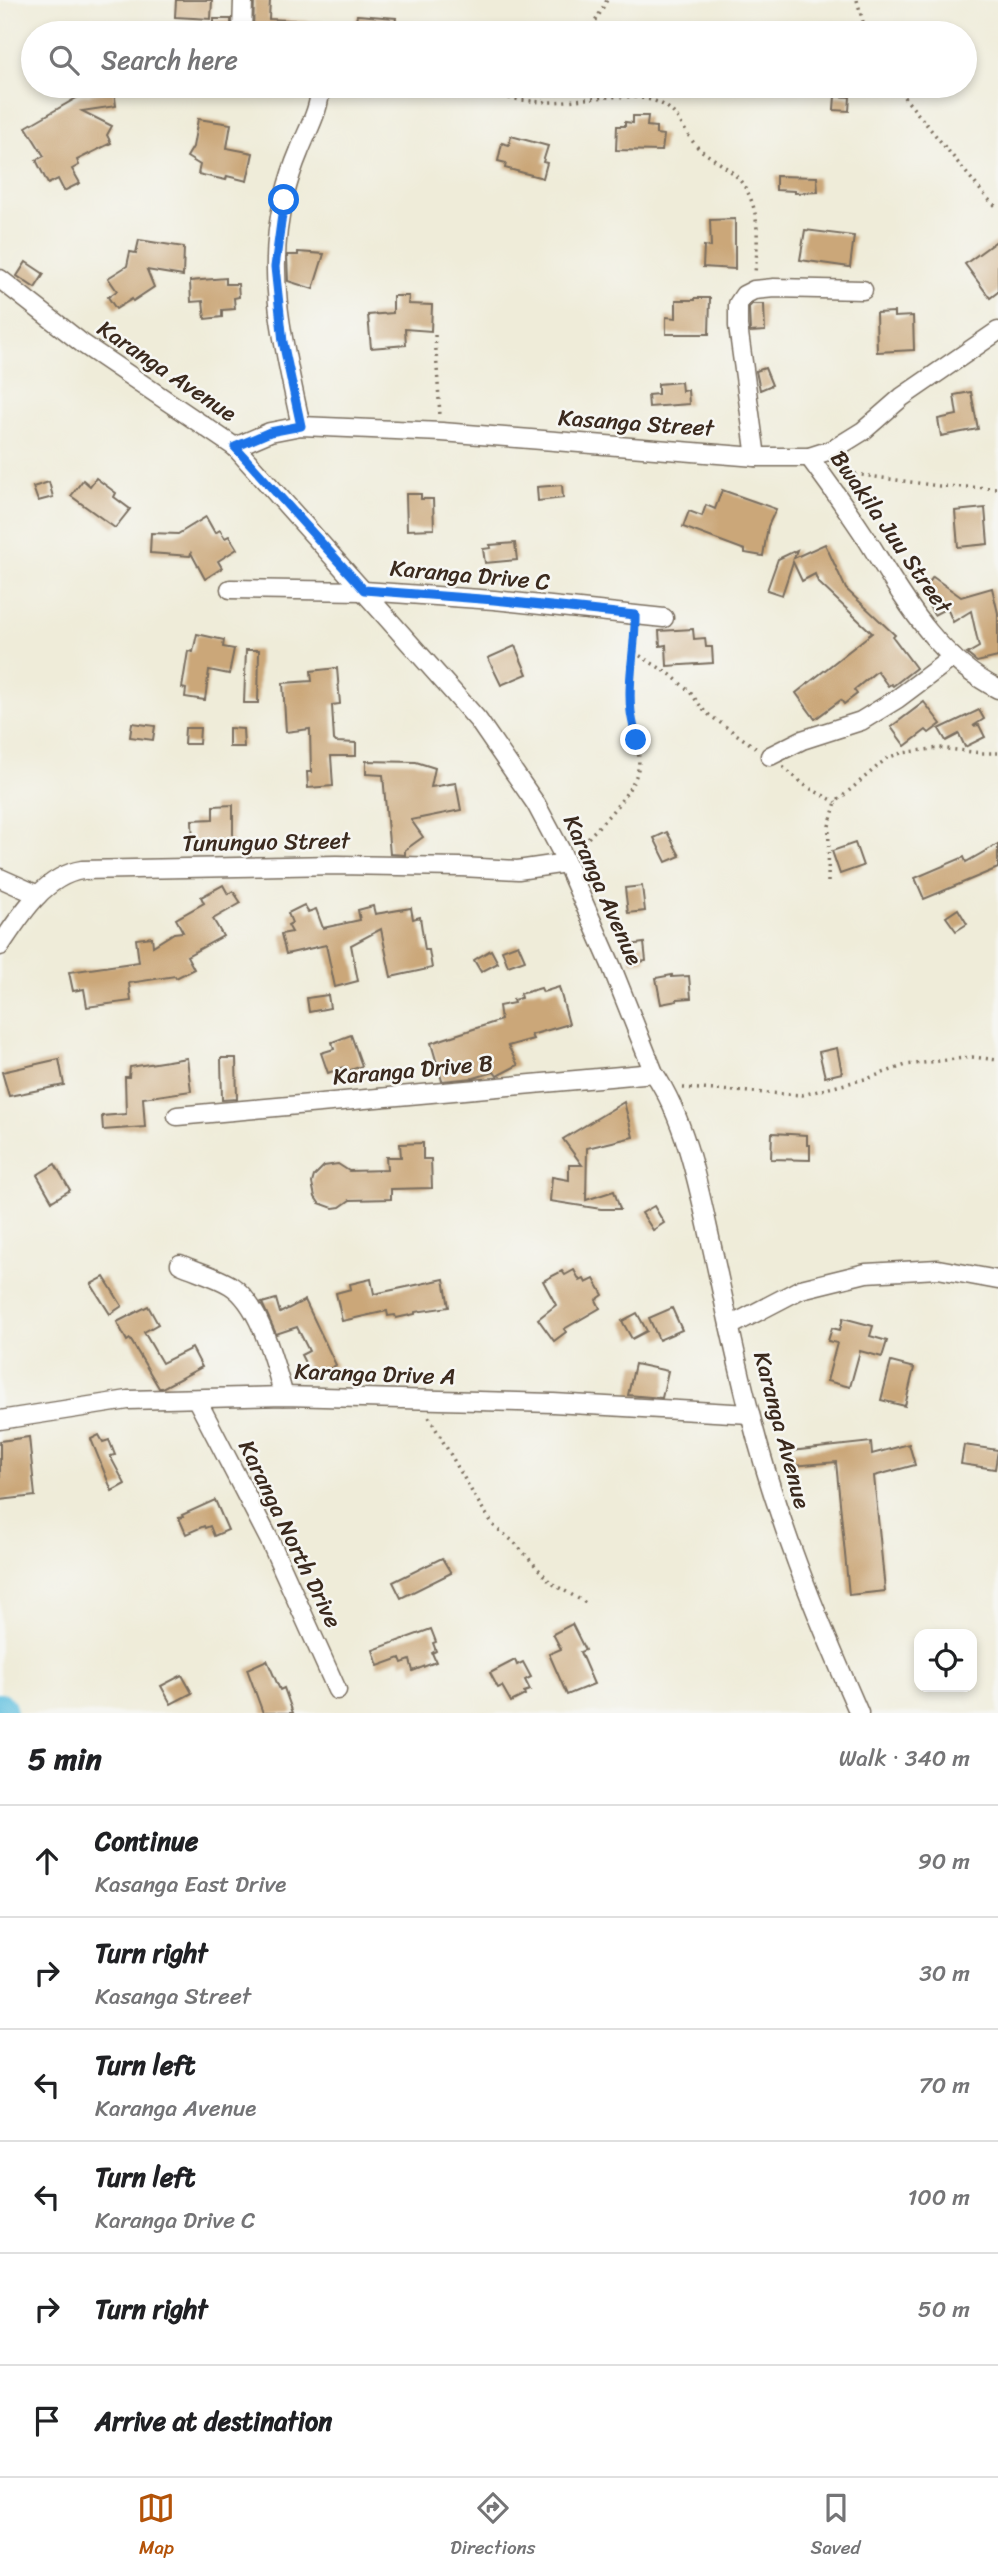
<!DOCTYPE html>
<html lang="en">
<head>
<meta charset="utf-8">
<style>
  :root { --surface:#fff; --page:#f6f6f6; --text:#202124; --muted:#757577; --line:#e0e0e0; --accent:#b45309 }
  body { margin:0; font-family:Sriracha,sans-serif; background:var(--page); color:var(--text) }
  .controls { position:absolute; right:21px; bottom:21px; display:grid; overflow:hidden; border-radius:14px; box-shadow:0 4px 10px #0003 }
  .controls button { width:63px; height:63px; display:grid; place-items:center; padding:0; border:0; border-bottom:2px solid var(--line); background:var(--surface); color:var(--text); font:35px sans-serif }
  .stop { position:absolute; width:21px; height:21px; margin:-16px; border:5px solid #1a73e8; border-radius:50%; background:#fff }
  .stop.end { background:#1a73e8; border-color:#fff; box-shadow:0 2px 7px #0008 }
  .list { margin:0; padding:0; list-style:none }
  h2 { display:flex; justify-content:space-between; align-items:center; height:91px; margin:0; padding:0 28px; font-size:30px }
  h2 small { font-size:23px; font-weight:400; color:var(--muted) }
  .list li { display:grid; grid-template-columns:46px 1fr auto; gap:21px; align-items:center; box-sizing:border-box; height:112px; padding:0 28px; border-top:2px solid var(--line) }
  .list b { display:block; font-size:26px; white-space:nowrap }
  .list p { margin:0; font-size:23px; white-space:nowrap; color:var(--muted) }
  .list em { font-size:23px; font-style:normal; color:var(--muted) }
  .icon { flex:none; width:38px; height:38px; fill:none; stroke:currentColor; stroke-width:2; stroke-linecap:round; stroke-linejoin:round }
  .map { position:relative; flex:none; width:998px; height:1713px; overflow:hidden }
  .search { position:absolute; background:var(--surface); box-shadow:0 4px 10px #0003; left:21px; right:21px; top:21px; height:77px; display:flex; align-items:center; gap:18px; box-sizing:border-box; padding:0 24px; border-radius:38px; color:var(--muted); font-size:26px }
  .sheet { height:763px; background:var(--surface) }
  nav { display:flex; justify-content:space-around; align-items:center; box-sizing:border-box; height:98px; border-top:2px solid var(--line); background:var(--surface); font-size:19px; color:var(--muted) }
  nav a { display:grid; justify-items:center; gap:4px }
  nav .on { color:var(--accent) }
  .map>svg:first-child { display:block }
  .lines { fill:none; stroke-linecap:round; stroke-linejoin:round }
  .river { stroke:#62c1e0; stroke-width:32 }
  .building { fill:#cba779 }
  .street-casing { stroke:#7a6e5f; stroke-width:21 }
  .path { stroke:#7a6e5f; stroke-width:3.5; stroke-dasharray:2 5; stroke-linecap:butt }
  .street { stroke:#fff; stroke-width:18 }
  .route { stroke:#1a73e8; stroke-width:9 }
  .labels { text-anchor:middle; dominant-baseline:central; stroke-width:5; stroke-linejoin:round; paint-order:stroke }
  .street-label { font-size:23px; fill:#3b2a1e; stroke:#f6f6f2 }
</style>
</head>
<body>
<div class="map">
<svg width="998" height="1713" viewBox="0 0 998 1713">
  <rect width="100%" height="100%" fill="#f6f6f2"/>
  <filter id="ink" filterUnits="userSpaceOnUse"><feTurbulence type="fractalNoise" baseFrequency=".0143" numOctaves="2"/><feDisplacementMap in="SourceGraphic" scale="14" xChannelSelector="R" yChannelSelector="G"/><feConvolveMatrix kernelMatrix="1 2 1 2 8 2 1 2 1" color-interpolation-filters="sRGB"/></filter>
  <filter id="wash" filterUnits="userSpaceOnUse"><feTurbulence type="fractalNoise" baseFrequency=".00686" numOctaves="4" result="noise"/><feDisplacementMap in="SourceGraphic" scale="28" xChannelSelector="R" yChannelSelector="G"/><feGaussianBlur stdDeviation="1.57" result="paint"/><feColorMatrix in="noise" values="0 0 0 0 0 0 0 0 0 0 0 0 0 0 0 0 0 1.4 0 .05"/><feComposite in="paint" operator="in"/></filter>
  <g filter="url(#wash)">
    <rect width="100%" height="100%" fill="#efecd9"/>
    <g class="lines">
      <!-- river -->
      <path class="river" d="M0 1709 1 1713"/>
    </g>
    <g id="blocks">
      <!-- building -->
      <g class="building">
        <path d="M176 0H212L211 19 175 17Z"/>
        <path d="M254 0H270L269 19 325 22V33H253Z"/>
        <path d="M357 15 396 18 394 33H354Z"/>
        <rect x="214" y="19" width="17" height="14"/>
        <path d="M114 91 116 106 82 111 112 126 107 135 111 143 77 160 79 165 72 169 80 183 64 191 58 179 48 184 36 160 44 156 26 127 80 96Z"/>
        <path d="M835 96 850 97 849 111 834 110Z"/>
        <path d="M633 116H648L647 126 656 127V134L664 135 662 151 616 150 617 126H625V122L633 123Z"/>
        <path d="M198 119 231 124 227 148 253 153 247 181 227 176 226 180 198 174 200 165 187 157 193 147Z"/>
        <path d="M511 136 548 146 543 162 547 163 543 178 505 168 506 163 498 161 502 143 509 145Z"/>
        <path d="M776 176 817 177 818 192 795 193V191L776 190Z"/>
        <path d="M735 219V269L703 267 704 246 711 247 710 220Z"/>
        <path d="M805 230 854 236 850 267 800 260Z"/>
        <path d="M139 240 184 247 183 276 147 270 154 287 133 301 132 299 116 309 108 297 117 291 108 278 127 266 130 252 136 253Z"/>
        <path d="M998 240V292L990 298 965 264Z"/>
        <path d="M298 252 324 254 313 289 288 281 287 255H298Z"/>
        <path d="M26 262 44 274 35 288 17 276Z"/>
        <path d="M226 278V284H238L239 297 234 298 235 309 222 310V317L205 319 203 301 191 302 190 281Z"/>
        <path d="M393 296H409L408 304 432 305 431 331 405 329 406 345 371 348 368 315 393 313Z"/>
        <path d="M695 298H710L709 334H666V317L676 318V300H695Z"/>
        <path d="M752 304H764L765 331 750 332 749 307Z"/>
        <path d="M894 312V317L913 316 914 350 877 352 876 313Z"/>
        <path d="M765 368 772 385 760 390 756 371Z"/>
        <path d="M681 382 682 391 688 390 689 404 649 407 648 395 658 394V384Z"/>
        <path d="M971 392 978 429 941 436 938 419 957 415 954 395Z"/>
        <path d="M96 478 116 493 114 497 130 509 115 528 71 496 83 480 90 486Z"/>
        <path d="M49 482 53 497 38 501 33 487Z"/>
        <path d="M562 485 563 498 538 501 537 487Z"/>
        <path d="M722 490 776 509 768 526 763 556 745 553V550L683 527 689 511 702 516 706 505 715 509Z"/>
        <path d="M406 494H421V499H433L434 529 407 530Z"/>
        <path d="M985 508 988 544 958 547 955 511Z"/>
        <path d="M206 517 215 533 220 530 225 538 229 536 237 549 218 561 222 568 205 579 191 553 190 556 150 553 151 533 178 534Z"/>
        <path d="M515 543 517 560 485 563 483 549 491 548 490 545Z"/>
        <path d="M825 544 846 589 895 635 893 637 916 668 893 686 891 684 888 686 877 671 854 690 857 694 844 704 841 700 815 719 796 693 872 633 818 582 815 574 802 581 793 562 782 595 767 590 778 559 797 550 794 558Z"/>
        <path d="M933 577 961 597 992 588 998 613V657L977 662 967 654 979 647 971 611 953 622 947 608 934 615 925 598 921 594Z"/>
        <path d="M693 629 694 639 705 638 706 647H712L713 663 667 666 666 645 660 646 659 631Z"/>
        <path d="M197 634 224 640 223 647 234 649 229 674 209 670 205 700 185 697 186 689 182 688 188 651 193 652Z"/>
        <path d="M515 646 527 674 501 685 488 658Z"/>
        <path d="M246 650H259L258 703H244Z"/>
        <path d="M337 668 340 704 332 705 334 740 336 742 356 743V756H331L333 786 308 788 307 772H311L310 729 286 732 283 683 312 681 311 671Z"/>
        <path d="M924 702 941 724 929 733 926 730 905 746 891 727Z"/>
        <path d="M979 710 984 719 973 726 979 725 985 737 965 747 959 734 946 741 939 729Z"/>
        <path d="M132 723 155 726 153 740 130 737Z"/>
        <path d="M185 728H200L199 744H184Z"/>
        <path d="M229 728 243 729 244 747H229Z"/>
        <path d="M366 761 416 762 435 768 431 787 456 783 461 810 411 820 423 837 405 850V855L390 854 383 775 366 774Z"/>
        <path d="M233 805V848H193L192 820 213 819V806Z"/>
        <path d="M667 832 680 856 666 862 654 838Z"/>
        <path d="M855 843 863 866 840 874 832 851Z"/>
        <path d="M998 844V868L924 899 915 878 964 857 966 862Z"/>
        <path d="M223 885 228 894 233 891 241 903 213 919 223 936 187 956 194 969 176 978 175 976 129 983 131 1001 87 1007 84 989 73 991 69 972 139 962 136 939 152 937 153 946 174 933 183 932 176 919 204 903 201 897Z"/>
        <path d="M642 886 645 911 628 913 625 888Z"/>
        <path d="M304 905 308 912 316 909 323 928 360 920 358 910 373 906 375 914 411 908 413 919 420 917 425 950H429L432 968 391 977 381 929 351 945 358 981 335 987 326 945 286 954 281 934 292 932 288 925 292 923 288 913Z"/>
        <path d="M958 909 967 924 956 931 946 917Z"/>
        <path d="M644 943 646 961 631 963 629 945Z"/>
        <path d="M518 944 525 960 508 966 502 950Z"/>
        <path d="M491 950 498 963 481 972 474 960Z"/>
        <path d="M672 975V977L689 976 691 998 677 999V1001L661 1004 656 978Z"/>
        <path d="M559 987 569 1024 531 1035 533 1039 508 1046 518 1065 497 1076 494 1072 474 1078 442 1081 431 1043 501 1020 499 1006 514 1003 513 1000 521 998 520 994 541 988 543 992Z"/>
        <path d="M328 995 330 1008 309 1012 307 998Z"/>
        <path d="M351 1035 362 1066 345 1072 344 1067 328 1073 321 1053 334 1049 332 1042Z"/>
        <path d="M837 1048 842 1073 825 1077 819 1052Z"/>
        <path d="M187 1058 191 1091 143 1098 145 1127 103 1130 102 1116 126 1114 125 1077H129L130 1067Z"/>
        <path d="M221 1058H236L237 1099 222 1100Z"/>
        <path d="M59 1059 64 1085 9 1096 2 1072Z"/>
        <path d="M624 1102 633 1137 587 1148 586 1200 614 1191 620 1209H601L550 1201 552 1177 569 1180V1165H582L563 1139Z"/>
        <path d="M772 1133 807 1135V1145H810V1160L771 1159Z"/>
        <path d="M423 1143V1159H431L432 1188 391 1189V1199L350 1200 340 1207 333 1208 319 1203 315 1197 312 1183 314 1176 324 1166 338 1164 349 1171 387 1170 386 1157H401L400 1144Z"/>
        <path d="M55 1164 70 1190 52 1201 37 1175Z"/>
        <path d="M654 1206 664 1223 653 1230 642 1213Z"/>
        <path d="M574 1270 580 1281 584 1279 586 1283 594 1279 603 1295 596 1300 600 1308 564 1329 566 1332 554 1341 538 1319 556 1305 543 1281 562 1271 565 1275Z"/>
        <path d="M104 1277 122 1306 110 1314 91 1284Z"/>
        <path d="M371 1279 374 1294 444 1279 449 1307 415 1312V1314L396 1318 395 1315 388 1316 387 1311 342 1321 336 1293 351 1289 350 1284Z"/>
        <path d="M276 1299 280 1313 305 1300 336 1365 313 1378 301 1355 309 1351 297 1327 276 1334 262 1303Z"/>
        <path d="M148 1306 158 1324 144 1332 162 1363 192 1348 202 1367 162 1388H159L130 1339 127 1341 117 1322Z"/>
        <path d="M672 1308 682 1330 659 1340 649 1318Z"/>
        <path d="M637 1313 647 1331 632 1339 622 1321Z"/>
        <path d="M843 1318 873 1326 870 1336 887 1341 882 1357 860 1351 850 1387 827 1381 837 1343 828 1341 832 1328 840 1330Z"/>
        <path d="M891 1362 914 1368 905 1406 881 1400Z"/>
        <path d="M635 1364 668 1371 662 1398 628 1395Z"/>
        <path d="M99 1435 103 1442 109 1440 115 1455 110 1456 125 1484 112 1491 91 1439Z"/>
        <path d="M29 1437 35 1496 0 1500V1441Z"/>
        <path d="M871 1442 872 1454 909 1444 915 1465 874 1476 885 1591 849 1595 836 1462 793 1466 791 1451Z"/>
        <path d="M964 1445 998 1450 995 1469 961 1464Z"/>
        <path d="M215 1500 228 1530 214 1536 210 1526 205 1528 204 1526 186 1534 179 1518 183 1517 182 1515Z"/>
        <path d="M442 1558 451 1573 401 1598 393 1582Z"/>
        <path d="M572 1624 585 1650 580 1652 594 1684 567 1695 549 1654 561 1649 553 1634Z"/>
        <path d="M431 1629 436 1642 433 1643 436 1651 432 1653 436 1662 413 1671 410 1660 402 1663 400 1658 378 1666 373 1650Z"/>
        <path d="M267 1660 280 1690 284 1688 293 1713H263L247 1669Z"/>
        <path d="M515 1660 517 1665 523 1662 531 1677 525 1680 530 1690 524 1692 525 1695 511 1702 502 1686 498 1688 490 1673Z"/>
        <path d="M182 1675 192 1693 171 1704 161 1686Z"/>
      </g>
    </g>
  </g>
  <g filter="url(#ink)">
    <use href="#blocks" fill-opacity="0" stroke="#7a6e5f" stroke-width="2"/>
    <g class="lines">
      <defs>
        <g id="street">
          <path d="M242 33 243 0"/>
          <path d="M0 279 83 344 235 447 478 720 536 804 561 851 611 965 654 1073C685 1119 698 1184 710 1238 723 1296 735 1356 750 1414 777 1520 815 1613 859 1713"/>
          <path d="M301 426C285 351 264 274 284 198 288 182 293 166 299 152 307 131 321 108 320 86"/>
          <path d="M235 447 270 432 301 426 442 432 756 457H809L834 449 863 431 902 397 998 331"/>
          <path d="M756 457 738 326V304L744 295 754 290 774 288 863 290"/>
          <path d="M809 457C829 484 849 512 868 541 903 597 936 658 998 689"/>
          <path d="M230 589 364 591 494 600 664 618"/>
          <path d="M770 756 802 740 861 721 897 699 953 657"/>
          <path d="M0 878 38 895"/>
          <path d="M0 946C20 916 44 876 82 870L336 865 461 867 518 870 566 863"/>
          <path d="M177 1116 654 1073"/>
          <path d="M180 1264C196 1271 215 1276 230 1285 261 1304 274 1363 284 1396"/>
          <path d="M730 1326 801 1289 866 1273 938 1269 998 1280"/>
          <path d="M197 1400 270 1541 337 1690"/>
          <path d="M0 1420 128 1400 284 1396 553 1403 750 1414"/>
        </g>
      </defs>
      <!-- street casing -->
      <use href="#street" class="street-casing"/>
      <!-- path -->
      <g class="path">
        <path d="M857 0 866 33"/>
        <path d="M589 33 607 0"/>
        <path d="M454 86C482 94 513 100 543 102 577 103 635 87 665 106 681 115 686 139 702 151 713 159 727 167 736 176 762 203 758 240 755 273"/>
        <path d="M895 86 987 198 998 208"/>
        <path d="M544 102 554 86"/>
        <path d="M435 335 440 416"/>
        <path d="M841 472 939 486 998 488"/>
        <path d="M634 652 671 675 690 692 705 712 756 748"/>
        <path d="M783 767 807 787 836 802"/>
        <path d="M579 848C598 826 624 803 636 776 644 756 633 732 631 712 628 685 636 659 636 632"/>
        <path d="M828 882 829 826 836 802 887 758 901 753 940 748 981 753H998"/>
        <path d="M683 1088 802 1095 869 1078 906 1065 972 1057 998 1060"/>
        <path d="M429 1417 475 1497 494 1526 514 1542 551 1583 586 1603"/>
      </g>
      <!-- street -->
      <use href="#street" class="street"/>
    </g>
  </g>
  <g class="lines" filter="url(#ink)">
    <!-- route -->
    <path class="route" d="M284 200 275 267 283 342 301 426 270 432 235 447 364 590 494 600 635 615C636 647 627 680 631 712 632 721 635 730 636 740"/>
  </g>
  <g class="labels">
    <!-- street labels -->
    <g class="street-label">
      <text transform="translate(167 371) rotate(34)">Karanga Avenue</text>
      <text transform="translate(636 423) rotate(4)">Kasanga Street</text>
      <text transform="translate(891 532) rotate(55)">Bwakila Juu Street</text>
      <text transform="translate(470 575) rotate(5)">Karanga Drive C</text>
      <text transform="translate(266 842) rotate(-1)">Tununguo Street</text>
      <text transform="translate(603 890) rotate(66)">Karanga Avenue</text>
      <text transform="translate(413 1070) rotate(-5)">Karanga Drive B</text>
      <text transform="translate(375 1374) rotate(2)">Karanga Drive A</text>
      <text transform="translate(782 1430) rotate(75)">Karanga Avenue</text>
      <text transform="translate(290 1534) rotate(64)">Karanga North Drive</text>
    </g>
  </g>
</svg>
<div class="controls">
<button><svg class="icon" aria-label="locate" viewBox="0 0 24 24"><circle cx="12" cy="12" r="6"/><path d="M12 2v4M12 18v4M2 12h4M18 12h4"/></svg></button>
</div>
<div class="stop" style="left:284px;top:200px"></div>
<div class="stop end" style="left:636px;top:740px"></div>
<div class="search"><svg class="icon" aria-label="search" viewBox="0 0 24 24"><circle cx="10" cy="10" r="6"/><path d="M15 15l6 6"/></svg>Search here</div>
</div>
<section class="sheet">
<h2>5 min<small>Walk · 340 m</small></h2>
<ul class="list">
<li><svg class="icon" aria-label="ahead" viewBox="0 0 24 24"><path d="M12 20V5M6 11l6-6 6 6"/></svg><div><b>Continue</b><p>Kasanga East Drive</p></div><em>90 m</em></li>
<li><svg class="icon" aria-label="right" viewBox="0 0 24 24"><path d="M7 20v-9h11M14 6l5 5-5 5"/></svg><div><b>Turn right</b><p>Kasanga Street</p></div><em>30 m</em></li>
<li><svg class="icon" aria-label="left" viewBox="0 0 24 24"><path d="M17 20v-9H6M10 6l-5 5 5 5"/></svg><div><b>Turn left</b><p>Karanga Avenue</p></div><em>70 m</em></li>
<li><svg class="icon" aria-label="left" viewBox="0 0 24 24"><path d="M17 20v-9H6M10 6l-5 5 5 5"/></svg><div><b>Turn left</b><p>Karanga Drive C</p></div><em>100 m</em></li>
<li><svg class="icon" aria-label="right" viewBox="0 0 24 24"><path d="M7 20v-9h11M14 6l5 5-5 5"/></svg><div><b>Turn right</b></div><em>50 m</em></li>
<li><svg class="icon" aria-label="arrive" viewBox="0 0 24 24"><path d="M6 21V4h12l-3 4 3 4H6"/></svg><div><b>Arrive at destination</b></div></li>
</ul>
</section>
<nav>
<a class="on"><svg class="icon" aria-label="map" viewBox="0 0 24 24"><path d="M3 6l6-2 6 2 6-2v14l-6 2-6-2-6 2zM9 4v14M15 6v14"/></svg>Map</a>
<a><svg class="icon" aria-label="directions" viewBox="0 0 24 24"><path d="M12 3l9 9-9 9-9-9zM9 14v-3h6M13 9l2 2-2 2"/></svg>Directions</a>
<a><svg class="icon" aria-label="saved" viewBox="0 0 24 24"><path d="M7 4h10v16l-5-4-5 4z"/></svg>Saved</a>
</nav>
</body>
</html>
